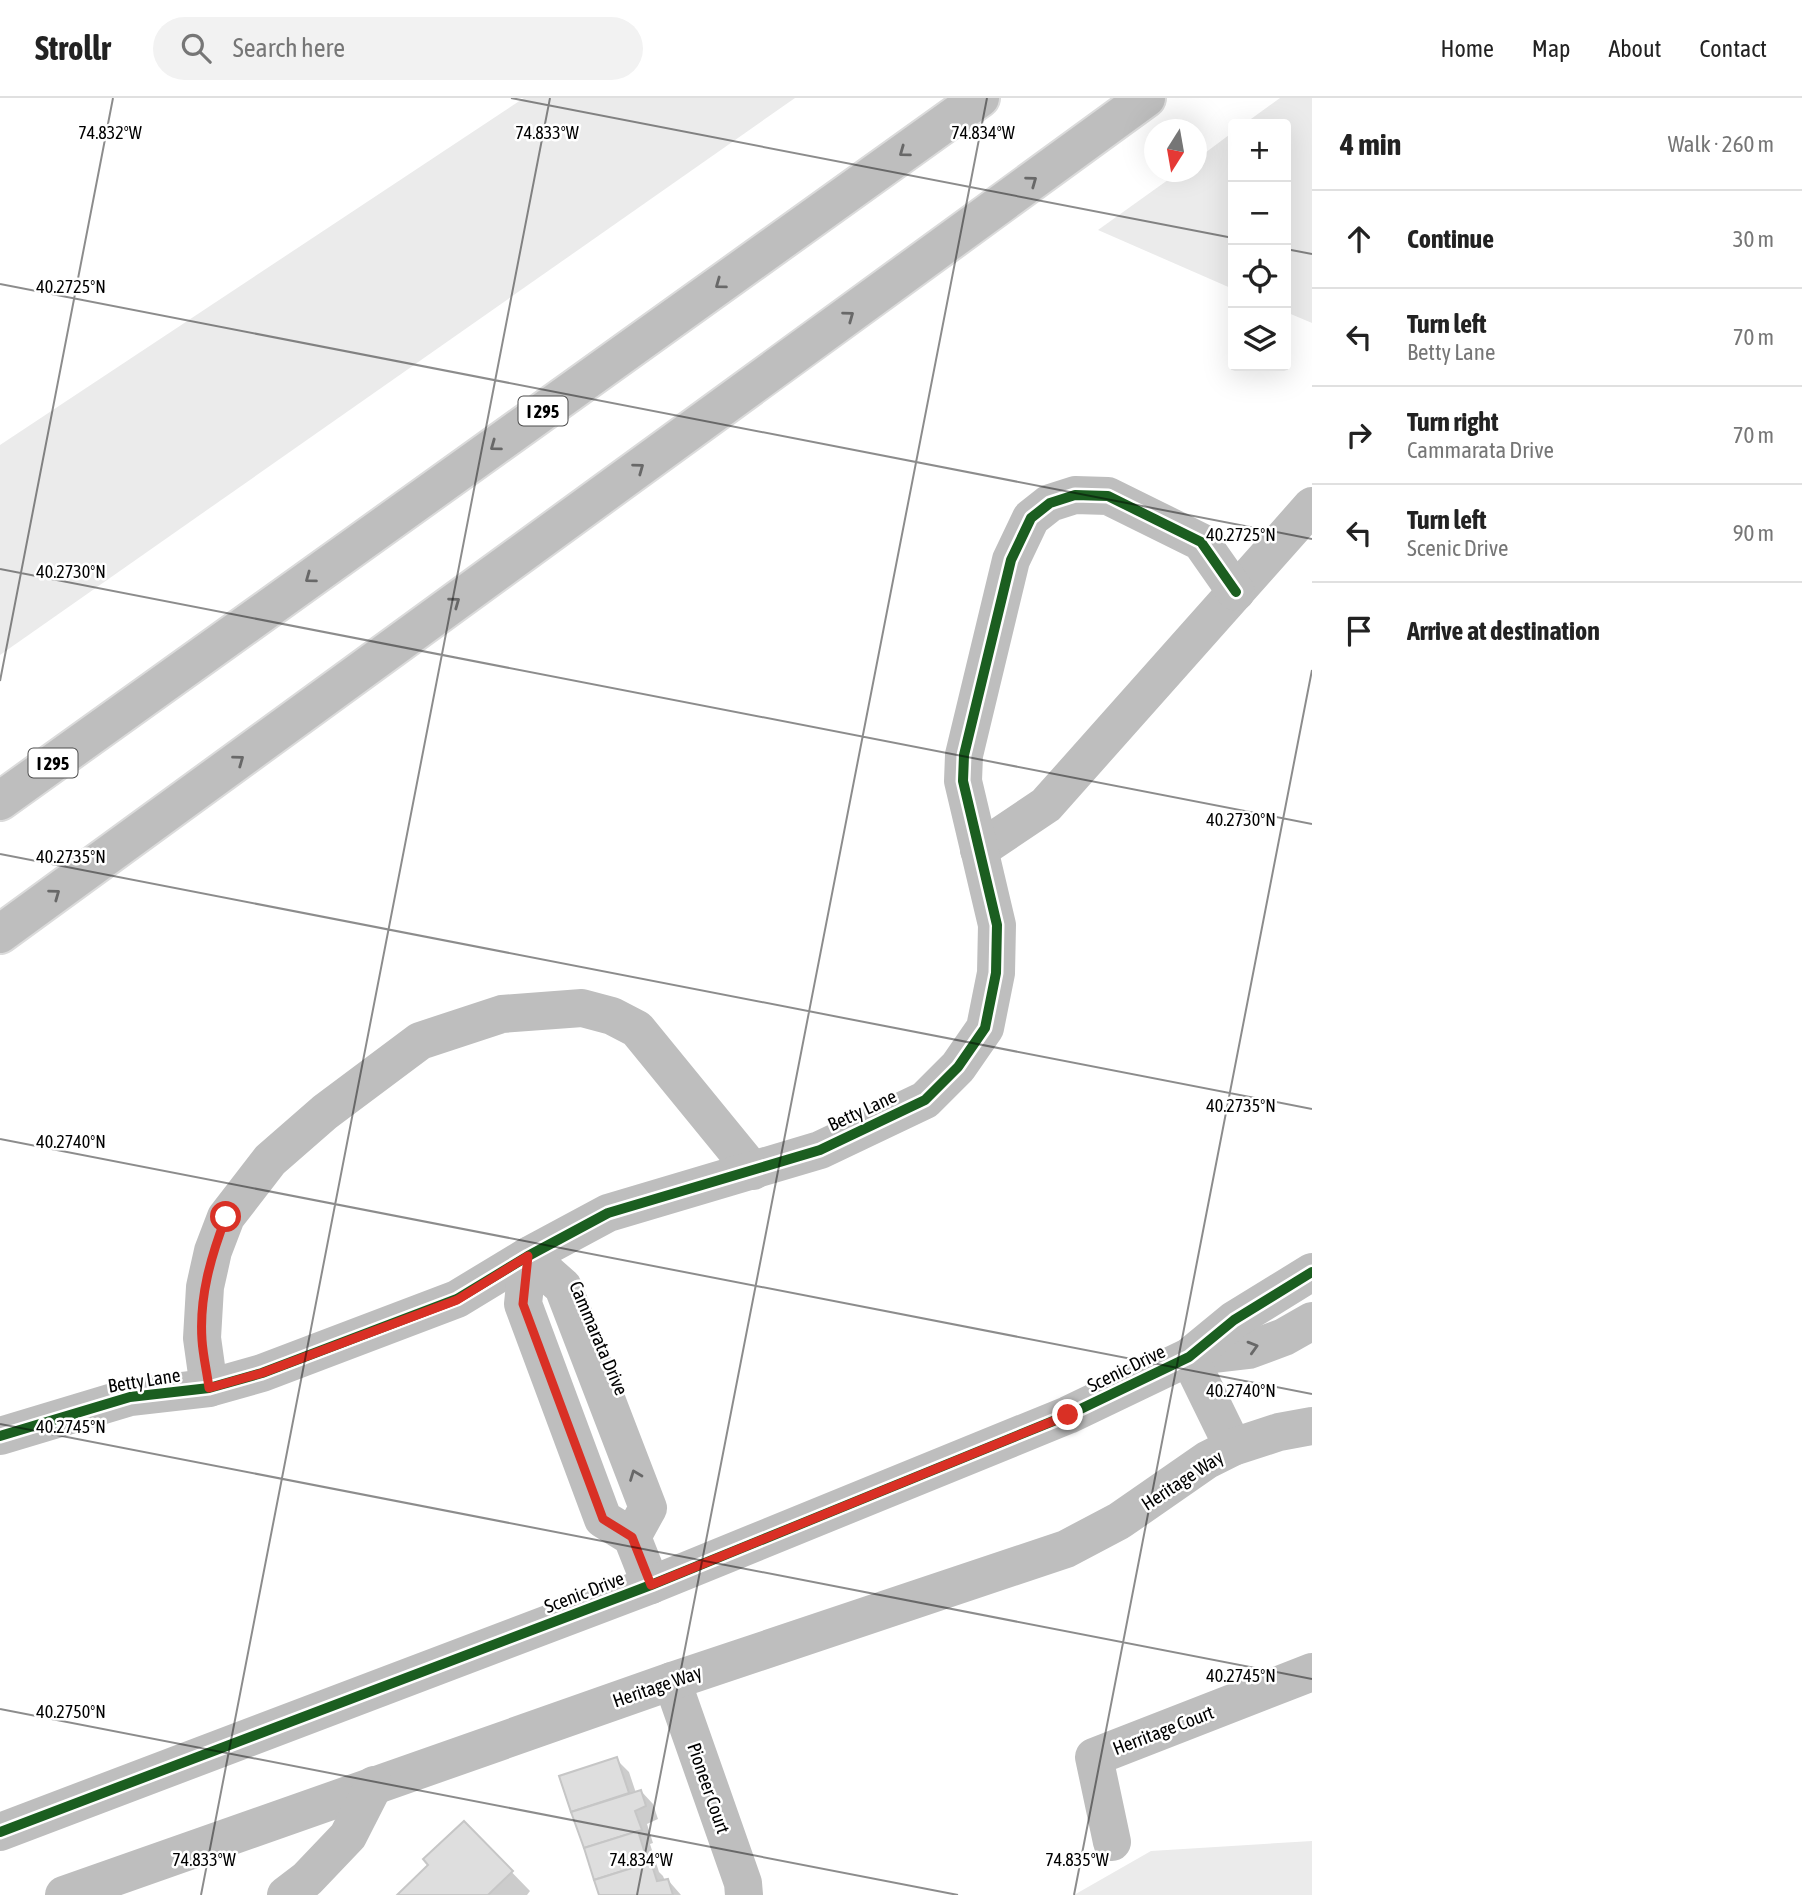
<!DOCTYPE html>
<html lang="en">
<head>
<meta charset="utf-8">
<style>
  :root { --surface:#fff; --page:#f2f2f2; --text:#222; --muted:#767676; --line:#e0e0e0 }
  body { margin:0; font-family:"Asap Condensed",sans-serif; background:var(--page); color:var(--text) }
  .controls { position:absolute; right:21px; top:21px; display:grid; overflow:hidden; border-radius:7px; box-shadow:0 7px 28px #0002 }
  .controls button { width:63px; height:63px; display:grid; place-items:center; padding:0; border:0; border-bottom:2px solid var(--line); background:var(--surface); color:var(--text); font:35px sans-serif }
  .compass { position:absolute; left:1144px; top:21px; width:63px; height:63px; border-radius:50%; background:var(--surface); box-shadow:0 7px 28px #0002; rotate:191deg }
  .stop { position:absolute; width:21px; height:21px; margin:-16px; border:5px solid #d93025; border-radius:50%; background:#fff }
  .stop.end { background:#d93025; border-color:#fff; box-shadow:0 2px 7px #0008 }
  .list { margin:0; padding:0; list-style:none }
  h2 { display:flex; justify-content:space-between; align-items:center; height:91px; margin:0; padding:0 28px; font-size:30px }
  h2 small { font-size:23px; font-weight:400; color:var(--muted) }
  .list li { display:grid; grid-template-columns:46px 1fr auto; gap:21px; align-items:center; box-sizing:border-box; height:98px; padding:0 28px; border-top:2px solid var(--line) }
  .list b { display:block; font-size:26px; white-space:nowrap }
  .list p { margin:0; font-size:23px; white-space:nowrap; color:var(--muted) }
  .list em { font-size:23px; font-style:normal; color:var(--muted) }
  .icon { flex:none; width:38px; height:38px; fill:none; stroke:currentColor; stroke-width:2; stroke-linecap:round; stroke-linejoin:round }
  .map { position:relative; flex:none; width:1312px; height:1797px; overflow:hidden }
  header { display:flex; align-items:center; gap:42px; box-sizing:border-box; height:98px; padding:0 35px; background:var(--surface); border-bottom:2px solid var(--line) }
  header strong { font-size:33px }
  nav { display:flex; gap:38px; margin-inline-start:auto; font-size:24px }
  .search { width:490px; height:63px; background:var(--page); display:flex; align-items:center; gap:18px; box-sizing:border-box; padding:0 24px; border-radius:38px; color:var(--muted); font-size:26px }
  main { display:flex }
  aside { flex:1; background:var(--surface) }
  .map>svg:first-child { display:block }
  .green { fill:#ebebeb }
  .shadow { fill:#0003 }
  .building { fill:#dedede; stroke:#c6c6c6; stroke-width:2 }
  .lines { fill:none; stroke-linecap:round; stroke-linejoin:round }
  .highway-casing { stroke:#dbdbdb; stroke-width:42 }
  .street { stroke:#bebebe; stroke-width:38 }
  .highway { stroke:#bebebe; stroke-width:38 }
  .cycleway-casing { stroke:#fff; stroke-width:15 }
  .cycleway { stroke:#1b5e20; stroke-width:10 }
  .oneway { stroke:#686868 }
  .route { stroke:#d93025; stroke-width:9 }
  .ticks { fill:none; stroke:#000; stroke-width:2; stroke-opacity:0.45 }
  .labels { text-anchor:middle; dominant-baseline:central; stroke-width:5; stroke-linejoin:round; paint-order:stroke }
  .shield { fill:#fff; stroke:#4c4c4c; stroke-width:2 }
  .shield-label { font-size:18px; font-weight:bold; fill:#000 }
  .street-label { font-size:19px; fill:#000; stroke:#fff }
  .ticks-label { font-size:18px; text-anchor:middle; fill:#000; stroke:#fff; stroke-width:5; stroke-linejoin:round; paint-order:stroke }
</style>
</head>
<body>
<header>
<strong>Strollr</strong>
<div class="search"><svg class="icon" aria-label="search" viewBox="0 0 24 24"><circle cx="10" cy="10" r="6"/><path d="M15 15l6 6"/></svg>Search here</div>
<nav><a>Home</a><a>Map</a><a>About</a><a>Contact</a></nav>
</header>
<main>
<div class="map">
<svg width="1312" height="1797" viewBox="0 0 1312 1797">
  <rect width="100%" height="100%" fill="#fff"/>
  <!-- green -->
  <g class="green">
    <path d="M524 0H795L0 557V347Z"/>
    <path d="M1280 0H1312V225L1286 214V26H1244Z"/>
    <path d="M1233 34V191L1098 132 1179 74H1196L1197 61Z"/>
    <path d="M1312 1743V1797H1074L1151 1753Z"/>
  </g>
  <!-- shadow -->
  <g class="shadow">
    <path d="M616 1661 629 1674 636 1695 641 1693 653 1706 658 1721 647 1726 653 1745 650 1746 659 1774 663 1778 665 1783 668 1782 681 1797H601L586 1749 561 1679Z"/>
    <path d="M464 1725 530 1793 527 1797H400L431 1767Z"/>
  </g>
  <!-- building -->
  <g class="building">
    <path d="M617 1659 629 1695 571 1714 559 1678Z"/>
    <path d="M641 1692 646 1708 635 1713 642 1732 584 1750 571 1714Z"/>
    <path d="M464 1723 513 1773 488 1797H397L428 1767 423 1761Z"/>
    <path d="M638 1733 648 1765 594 1782 584 1750Z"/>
    <path d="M651 1764 657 1783 668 1781 673 1797H599L594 1782Z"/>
  </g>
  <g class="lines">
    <defs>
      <g id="highway">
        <path d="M0 703 980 0"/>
        <path d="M0 836 1146 0"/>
      </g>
    </defs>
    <!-- highway casing -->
    <use href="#highway" class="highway-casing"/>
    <!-- street -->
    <g class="street">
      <path d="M979 752 1046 707 1312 408"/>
      <path d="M1189 1259 1249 1252 1284 1239 1312 1223"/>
      <path d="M1189 1259 1233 1349"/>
      <path d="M209 1290 202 1240 205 1189 213 1153 226 1119 270 1062 325 1014 420 943 502 916 582 910 612 918 637 931 753 1073"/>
      <path d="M0 1338 130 1299 209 1290 262 1275 457 1201 528 1158 608 1115 820 1052 925 1002 958 969 985 930 996 875 997 827 963 683 964 657 1011 462 1031 420 1050 405 1075 397 1108 398 1201 444 1236 494"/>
      <path d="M632 1439 648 1410 563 1189 528 1158 523 1206 603 1421 632 1439 651 1487"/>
      <path d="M672 1583 743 1785 744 1797"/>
      <path d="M0 1734 651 1487 1068 1317 1189 1259 1234 1222 1312 1174"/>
      <path d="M1112 1744 1094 1659 1312 1574"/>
      <path d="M64 1797 672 1583 1066 1451 1119 1423 1207 1362 1233 1349 1279 1334 1312 1328"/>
      <path d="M286 1797 307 1781 348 1738 374 1687"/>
    </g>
    <!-- highway -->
    <use href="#highway" class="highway"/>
    <defs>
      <g id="cycleway">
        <path d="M0 1338 130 1299 209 1290 262 1275 457 1201 528 1158 608 1115 820 1052 925 1002 958 969 985 930 996 875 997 827 963 683 964 657 1011 462 1031 420 1050 405 1075 397 1108 398 1201 444 1236 494"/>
        <path d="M0 1734 651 1487 1068 1317 1189 1259 1234 1222 1312 1174"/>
      </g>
    </defs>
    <!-- cycleway casing -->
    <use href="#cycleway" class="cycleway-casing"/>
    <!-- cycleway -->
    <use href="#cycleway" class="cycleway"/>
  </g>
  <!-- one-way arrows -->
  <defs><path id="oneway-chevron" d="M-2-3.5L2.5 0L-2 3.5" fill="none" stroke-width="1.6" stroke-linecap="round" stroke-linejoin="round" transform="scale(1.75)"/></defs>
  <g class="oneway">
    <use href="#oneway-chevron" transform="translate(904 54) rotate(144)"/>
    <use href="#oneway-chevron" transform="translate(1032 83) rotate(-36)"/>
    <use href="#oneway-chevron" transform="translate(720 186) rotate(144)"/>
    <use href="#oneway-chevron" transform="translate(849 218) rotate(-36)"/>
    <use href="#oneway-chevron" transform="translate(495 348) rotate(144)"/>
    <use href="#oneway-chevron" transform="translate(639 370) rotate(-36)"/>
    <use href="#oneway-chevron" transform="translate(310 480) rotate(144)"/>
    <use href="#oneway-chevron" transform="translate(455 504) rotate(-36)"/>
    <use href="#oneway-chevron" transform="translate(239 662) rotate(-36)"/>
    <use href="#oneway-chevron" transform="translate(55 796) rotate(-36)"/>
    <use href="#oneway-chevron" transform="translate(1253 1249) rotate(-16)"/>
    <use href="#oneway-chevron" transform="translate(635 1377) rotate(-111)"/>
  </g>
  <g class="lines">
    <!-- route -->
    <path class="route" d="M226 1119C211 1158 199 1199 202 1242 203 1258 207 1274 209 1290L262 1275 457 1202 528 1158 523 1206 603 1421 632 1439 651 1487 1068 1317"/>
  </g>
  <!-- ticks -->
  <path class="ticks" d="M511 0 1233 140M1286 151 1312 156M0 186 1312 441M0 471 1312 726M0 583 113 0M0 756 1312 1011M0 1041 1312 1296M0 1326 1312 1581M0 1611 958 1797M201 1797 550 0M637 1797 987 0M1074 1797 1312 572"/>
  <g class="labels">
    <!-- shield labels -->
    <g class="shield">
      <rect x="518.5" y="298.5" width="49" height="29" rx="5"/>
      <rect x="28.5" y="650.5" width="49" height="29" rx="5"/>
    </g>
    <g class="shield-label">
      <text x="543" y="313">I 295</text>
      <text x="53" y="665">I 295</text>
    </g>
    <!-- street labels -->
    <g class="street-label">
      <text transform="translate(862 1012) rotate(-25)">Betty Lane</text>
      <text transform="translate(599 1240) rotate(67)">Cammarata Drive</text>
      <text transform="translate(1126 1270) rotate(-26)">Scenic Drive</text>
      <text transform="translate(144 1282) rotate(-9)">Betty Lane</text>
      <text transform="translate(1182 1382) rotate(-33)">Heritage Way</text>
      <text transform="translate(584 1494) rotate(-21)">Scenic Drive</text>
      <text transform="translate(657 1588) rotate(-19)">Heritage Way</text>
      <text transform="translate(1163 1632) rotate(-21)">Herritage Court</text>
      <text transform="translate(709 1690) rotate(71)">Pioneer Court</text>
    </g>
  </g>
  <g class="ticks-label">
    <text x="110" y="41">74.832°W</text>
    <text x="547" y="41">74.833°W</text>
    <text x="983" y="41">74.834°W</text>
    <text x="71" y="195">40.2725°N</text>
    <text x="1241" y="443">40.2725°N</text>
    <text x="71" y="480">40.2730°N</text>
    <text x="1241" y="728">40.2730°N</text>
    <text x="71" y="765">40.2735°N</text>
    <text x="1241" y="1014">40.2735°N</text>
    <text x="71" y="1050">40.2740°N</text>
    <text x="1241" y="1299">40.2740°N</text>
    <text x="71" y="1335">40.2745°N</text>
    <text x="1241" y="1584">40.2745°N</text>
    <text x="71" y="1620">40.2750°N</text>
    <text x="204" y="1768">74.833°W</text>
    <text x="641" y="1768">74.834°W</text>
    <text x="1077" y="1768">74.835°W</text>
  </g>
</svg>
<div class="controls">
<button>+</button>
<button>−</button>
<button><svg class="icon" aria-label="locate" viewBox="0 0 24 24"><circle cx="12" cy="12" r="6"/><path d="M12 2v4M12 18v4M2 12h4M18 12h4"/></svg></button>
<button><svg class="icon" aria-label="layers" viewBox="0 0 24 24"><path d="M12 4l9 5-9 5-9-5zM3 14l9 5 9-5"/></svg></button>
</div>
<svg class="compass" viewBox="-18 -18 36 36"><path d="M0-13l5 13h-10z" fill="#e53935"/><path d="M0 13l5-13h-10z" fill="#767676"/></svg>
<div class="stop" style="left:226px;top:1119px"></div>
<div class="stop end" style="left:1068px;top:1317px"></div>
</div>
<aside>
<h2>4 min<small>Walk · 260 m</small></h2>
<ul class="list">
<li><svg class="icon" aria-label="ahead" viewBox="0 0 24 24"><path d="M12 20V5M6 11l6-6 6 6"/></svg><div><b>Continue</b></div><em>30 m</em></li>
<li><svg class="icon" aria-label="left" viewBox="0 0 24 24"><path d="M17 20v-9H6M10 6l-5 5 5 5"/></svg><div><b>Turn left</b><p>Betty Lane</p></div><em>70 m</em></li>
<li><svg class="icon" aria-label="right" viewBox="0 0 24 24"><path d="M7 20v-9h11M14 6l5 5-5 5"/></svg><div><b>Turn right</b><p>Cammarata Drive</p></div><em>70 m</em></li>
<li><svg class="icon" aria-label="left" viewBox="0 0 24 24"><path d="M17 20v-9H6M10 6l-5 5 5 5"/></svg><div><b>Turn left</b><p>Scenic Drive</p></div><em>90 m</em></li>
<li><svg class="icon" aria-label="arrive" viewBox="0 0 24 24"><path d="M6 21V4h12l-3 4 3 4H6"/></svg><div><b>Arrive at destination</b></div></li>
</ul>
</aside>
</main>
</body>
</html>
